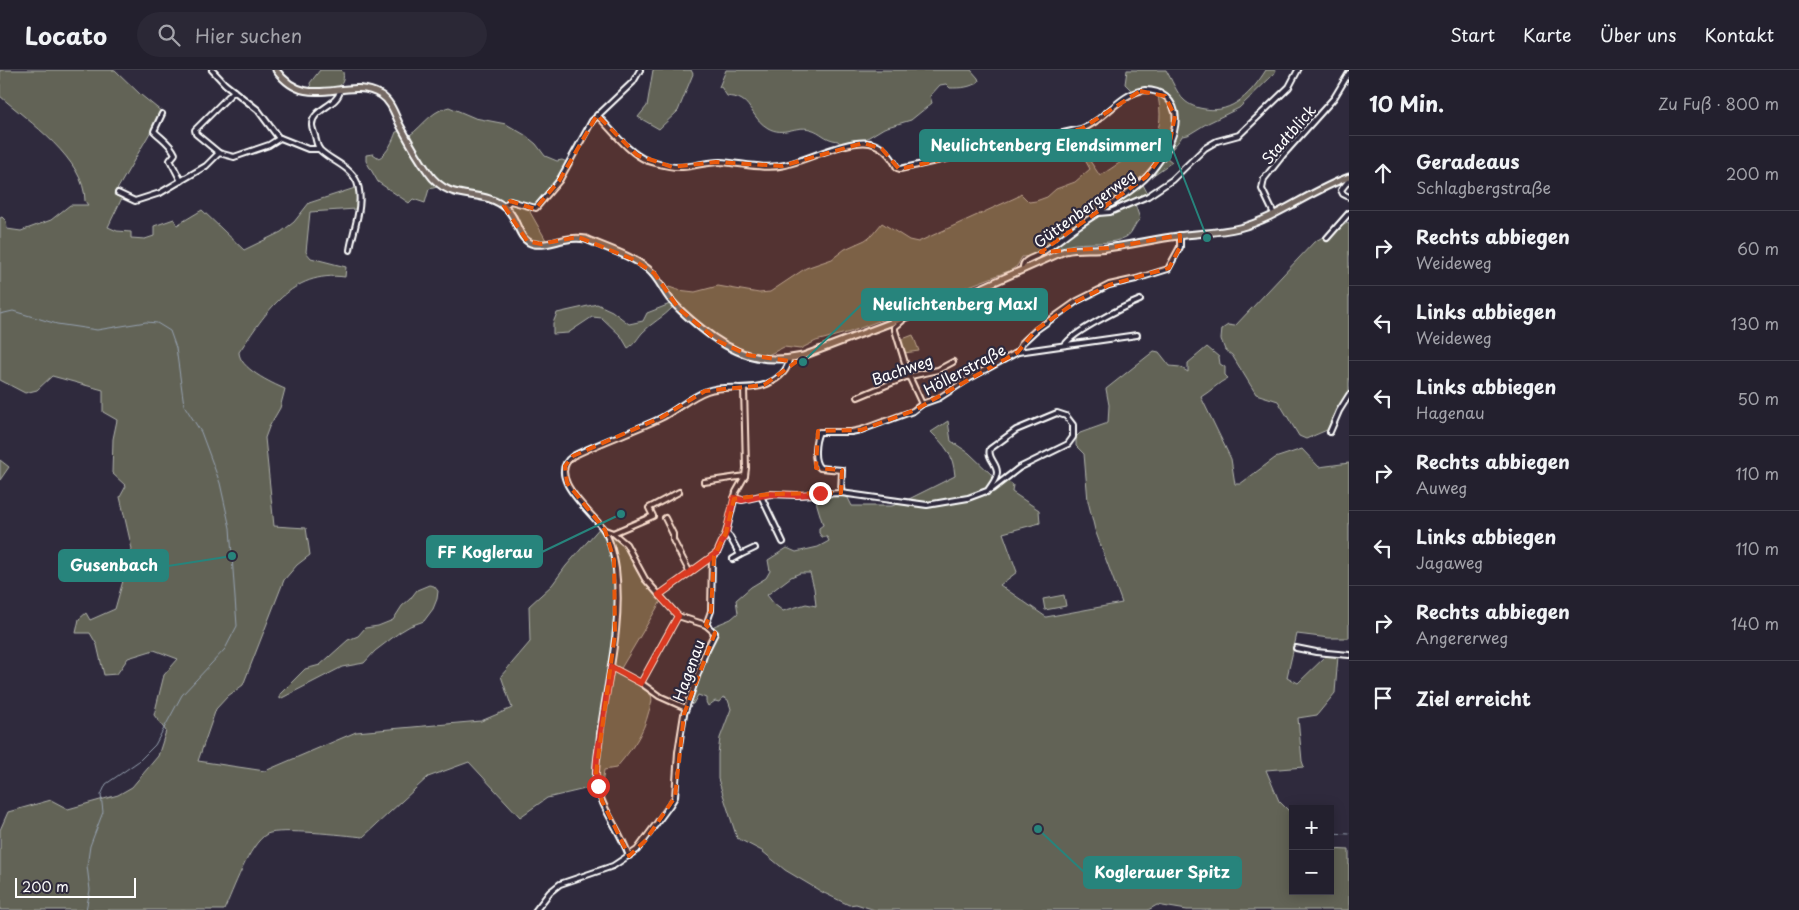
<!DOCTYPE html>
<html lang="de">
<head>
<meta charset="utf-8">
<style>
  :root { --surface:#23202e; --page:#2b2836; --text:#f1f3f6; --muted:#a3a3aa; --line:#403e4a }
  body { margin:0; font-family:"Playpen Sans",sans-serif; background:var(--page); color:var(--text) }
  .controls { position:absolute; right:15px; bottom:15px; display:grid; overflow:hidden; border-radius:0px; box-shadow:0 2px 12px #0003 }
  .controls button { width:45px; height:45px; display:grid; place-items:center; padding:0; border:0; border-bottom:1px solid var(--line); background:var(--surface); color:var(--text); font:25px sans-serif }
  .scale { position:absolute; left:15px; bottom:12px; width:121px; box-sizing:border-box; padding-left:5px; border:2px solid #fff; border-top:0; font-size:14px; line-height:18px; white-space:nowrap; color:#fff; -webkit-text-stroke:4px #2f2a3d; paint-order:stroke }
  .stop { position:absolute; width:15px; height:15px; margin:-11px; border:4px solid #d93025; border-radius:50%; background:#fff }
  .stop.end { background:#d93025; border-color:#fff; box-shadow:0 1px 5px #0008 }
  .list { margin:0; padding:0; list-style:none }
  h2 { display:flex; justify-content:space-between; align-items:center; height:65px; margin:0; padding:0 20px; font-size:21px }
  h2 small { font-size:16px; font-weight:400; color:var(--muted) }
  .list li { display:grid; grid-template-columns:32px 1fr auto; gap:15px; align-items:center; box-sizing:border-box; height:75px; padding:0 20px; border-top:1px solid var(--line) }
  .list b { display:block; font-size:19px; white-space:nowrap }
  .list p { margin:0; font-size:16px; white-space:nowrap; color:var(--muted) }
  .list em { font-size:16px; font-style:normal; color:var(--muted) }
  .icon { flex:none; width:28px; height:28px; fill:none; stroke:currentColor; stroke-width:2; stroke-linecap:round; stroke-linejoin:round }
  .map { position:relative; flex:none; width:1349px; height:840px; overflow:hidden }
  header { display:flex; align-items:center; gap:30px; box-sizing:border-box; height:70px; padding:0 25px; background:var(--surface); border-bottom:1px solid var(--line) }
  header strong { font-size:24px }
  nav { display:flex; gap:28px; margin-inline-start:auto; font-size:18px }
  .search { width:350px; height:45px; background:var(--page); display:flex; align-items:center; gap:12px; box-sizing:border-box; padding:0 18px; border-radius:28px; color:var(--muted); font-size:19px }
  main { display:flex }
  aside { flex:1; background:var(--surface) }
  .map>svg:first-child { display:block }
  .green { fill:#626457; stroke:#b0b2ab; fill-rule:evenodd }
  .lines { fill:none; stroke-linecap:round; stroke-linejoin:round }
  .stream { stroke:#95a0af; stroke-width:1 }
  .minor-casing { stroke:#fff; stroke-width:8 }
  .major-casing { stroke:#fff; stroke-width:9 }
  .minor { stroke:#2f2a3d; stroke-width:4 }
  .major { stroke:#756964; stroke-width:5 }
  .route { stroke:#d93025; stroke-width:6 }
  .marked { fill:#e8590c; fill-opacity:0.2; stroke:#e8590c; stroke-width:4; stroke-dasharray:10 6; stroke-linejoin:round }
  .labels { text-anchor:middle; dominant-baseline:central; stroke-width:4.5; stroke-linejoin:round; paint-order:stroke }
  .street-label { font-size:15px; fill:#fff; stroke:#2f2a3d }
  .leader { fill:none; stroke:#27847c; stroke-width:2 }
  .callout-dot { fill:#27847c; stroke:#2f2a3d; stroke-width:2 }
  .callout { fill:#27847c; stroke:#27847c; stroke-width:2 }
  .callout-label { font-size:16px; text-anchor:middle; font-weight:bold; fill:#fff }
</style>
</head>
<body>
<header>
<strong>Locato</strong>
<div class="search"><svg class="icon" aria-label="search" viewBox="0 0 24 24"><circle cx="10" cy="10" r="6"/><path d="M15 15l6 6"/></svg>Hier suchen</div>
<nav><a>Start</a><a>Karte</a><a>Über uns</a><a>Kontakt</a></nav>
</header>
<main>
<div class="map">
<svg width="1349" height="840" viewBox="0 0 1349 840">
  <rect width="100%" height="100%" fill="#2f2a3d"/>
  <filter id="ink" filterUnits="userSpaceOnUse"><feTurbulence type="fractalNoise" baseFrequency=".02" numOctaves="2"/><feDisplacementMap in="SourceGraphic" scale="10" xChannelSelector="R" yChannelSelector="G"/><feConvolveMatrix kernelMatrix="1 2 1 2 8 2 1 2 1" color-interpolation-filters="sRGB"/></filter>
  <g filter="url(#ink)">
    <!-- green -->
    <g class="green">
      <path d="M0 0H115L141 25 162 42 114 125 122 128 108 157 117 161 131 162V168L145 169 154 166V156L174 149 177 155 202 140 244 180 281 162 294 152 309 133 355 118 356 116 358 127 356 139 310 142 306 182 311 188 346 197 345 207C291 200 266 243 239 282 239 298 271 313 285 319L280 338 269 357 265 368 274 456 306 458 310 485 297 495 284 510 243 615 228 626 216 639 198 691 265 701 356 662 481 651 512 638 501 606 530 572 529 536 552 515 566 496 602 455 622 471 637 502 661 531 620 600 651 625C653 631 651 635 649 641 643 665 632 679 616 698L604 700 602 715 547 728 520 747 469 692 428 707 363 767C345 765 280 758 267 764 249 774 233 821 224 840H0V760L8 742 51 730 68 739 118 725 132 717 158 686 166 661 154 645 164 605 178 589 154 580 128 588 117 604 104 605 97 575 90 563H76L79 549 86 543 90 550 115 539 132 479 120 427 126 416 112 403 113 369 117 350 103 342V320L52 306 37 320 25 323 0 310V148L2 147 6 151 7 159 21 161 51 150 70 135H88L85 131C85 89 29 52 0 26Z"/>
      <path d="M320 0H341L343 2C347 22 325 21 311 19L310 13Z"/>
      <path d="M653 0H691L693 4 678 41 659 59 638 47 647 36Z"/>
      <path d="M726 0H971L978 8 979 11C971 18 960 18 950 18L946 14 940 15 930 26 932 33 911 50 884 58 864 70 841 75 838 71C823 69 822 62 810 59 795 55 784 67 768 58 754 50 751 35 742 30 738 27 731 27 727 26L721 17H719Z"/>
      <path d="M1127 0H1166C1171 8 1177 24 1184 30 1189 35 1197 38 1205 39 1233 44 1252 22 1266 0H1276L1274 4 1239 38 1206 54 1188 65 1182 66C1181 70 1169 81 1166 87L1172 92 1142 113 1148 124 1135 134 1140 149C1134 154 1133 163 1126 167 1111 175 1092 172 1075 174 1068 175 1062 177 1056 179L1052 177 1034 186 1022 187 1017 196 1011 200 850 262 816 271 800 279 784 277 768 285 745 281 718 267 680 236 667 219 669 217 678 220 695 222 718 216 759 223 770 222 806 198 832 189 845 179 865 170 872 165 882 153 909 170 918 172 1017 127 1021 124 1029 132 1036 131 1047 127 1056 119 1075 112 1090 99 1085 90 1088 88 1100 106C1114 96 1153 73 1158 59 1162 46 1159 32 1157 20L1145 19 1133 22 1125 14Z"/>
      <path d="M449 37 475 48 506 54 525 65 536 74 545 86 557 91 562 90 567 92 551 116 530 142 546 170 533 172 524 164 517 145 507 135 482 125 460 122 442 116 429 119 425 133 413 129 409 133 378 112 366 91V85L373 84 379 88C388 83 393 70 396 62L401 61 405 67C418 64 428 41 449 37Z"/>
      <path d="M1349 152V323L1339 336 1327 360 1306 369 1299 366 1278 331 1256 324 1232 285 1225 280 1221 269 1222 259 1228 255 1235 256 1314 172Z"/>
      <path d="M597 234 612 241 629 254 643 251 647 243 670 234 673 237C664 247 651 253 642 263 637 269 635 274 628 278L621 266 602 248 592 247 568 263 553 264V253L557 243Z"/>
      <path d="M913 265 919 281 904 283 900 270Z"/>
      <path d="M1207 277 1219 287 1220 294 1225 297V305L1228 308C1218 313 1211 321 1201 327L1231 389 1235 414H1240L1275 388 1302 379 1319 397 1349 393V568H1329L1297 564 1287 607 1298 613 1326 586H1338L1335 623 1317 645 1298 648 1302 691 1304 697 1266 700 1279 731 1290 742H1293V821H1330V779L1349 780V840H1187L1157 835 1148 840H875L856 834 849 835 822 822 785 800 762 781 737 768 718 709V684L720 668 731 639 728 630 723 627 719 632 715 631 708 636 706 632V628L698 625 693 634H689L707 570 714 556 731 549 738 543 736 530 751 517 766 508 770 501 768 490 787 478 796 482 818 477 829 471 827 467H822L819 463V458L823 455 817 435 815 420 841 423 847 426 852 436H892L905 431 955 406C953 384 946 377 931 362L948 351 951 371 969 383 992 405V409L988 415 993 422 1006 410 1013 415 1012 422 1039 440 1040 453 1003 463 1017 502 1000 515 1046 547 1122 533 1095 460 1088 431 1084 384 1076 376V367L1080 363 1108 353 1109 335 1106 319 1154 281 1159 282 1170 296 1180 297 1188 302V293ZM800 503H810L814 518 816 536 806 534 783 541 774 534 767 525 791 507Z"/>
      <path d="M0 390 9 397 0 410Z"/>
      <path d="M429 515 434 516 438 521 437 529 433 539 424 551 410 556 400 562 375 581 364 593 342 597 280 629V624L305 599 320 595 348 570 358 566 365 558 378 556 393 550 402 536 410 529 417 520Z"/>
      <path d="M1064 525 1066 536 1045 540 1043 529Z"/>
    </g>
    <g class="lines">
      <!-- stream -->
      <g class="stream">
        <path d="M0 244 13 241 57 254 97 260 146 252 157 253 170 261 176 278 184 335 201 362 220 413 230 458 237 556 225 579 182 625 155 675 139 691 106 714 101 725 103 742 90 776 87 796 90 820 86 840"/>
        <path d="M1330 763 1349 764"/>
        <path d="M1290 796 1293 794"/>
      </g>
      <defs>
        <g id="minor">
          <path d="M212 0 225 14 258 40 278 67 308 79H319"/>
          <path d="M340 21C337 36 312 39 312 55 312 58 314 62 315 66 316 70 317 77 320 80 331 91 350 96 357 112 365 134 353 159 350 180"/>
          <path d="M162 44 154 61C162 69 170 73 175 84L170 90 181 111"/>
          <path d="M597 45C613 61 628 83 648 91 659 94 671 98 682 97 695 96 707 92 720 92 741 93 764 100 785 95 808 90 847 69 870 73 883 76 892 87 897 98L900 99 1081 59C1105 51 1119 23 1145 20 1153 20 1160 22 1166 27 1192 50 1159 97 1140 113 1121 129 1099 142 1078 156 1065 165 1054 175 1041 183 1037 187 1028 188 1025 192 1022 195 1023 196 1023 199"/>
          <path d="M219 83 196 64 195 60 234 21"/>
          <path d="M1349 110 1341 120 1343 124 1349 127"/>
          <path d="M118 123 135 131 160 123 206 96 219 83 234 87 269 75 280 68"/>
          <path d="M504 136 510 131 536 138 559 111 592 51 633 12 640 0"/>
          <path d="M1098 143 1110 142 1148 126 1172 110 1205 78 1217 71 1239 65 1289 17 1298 0"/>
          <path d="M1274 144 1262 119 1264 109 1283 85 1334 28 1349 3"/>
          <path d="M1327 168 1349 143"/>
          <path d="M903 248 902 251 895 257V260L909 306 922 334"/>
          <path d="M1065 275C1072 262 1125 236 1140 230"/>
          <path d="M1018 282 1137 265"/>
          <path d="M858 327 906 307 938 300 953 292"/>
          <path d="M1330 362 1339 341 1349 325"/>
          <path d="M704 412 745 406"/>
          <path d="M841 423 842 400 820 398C812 391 815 371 819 362H851L861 360 913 341 922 334 939 328 970 308 1018 282 1022 273 1036 260 1077 231 1109 215 1136 209 1168 199 1180 177V165"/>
          <path d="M761 426 783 472"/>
          <path d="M734 428 742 430 770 424 797 425 841 423 927 435 968 428 992 419 1019 398 1068 374 1073 367V355L1066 346 1057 343 1016 360 990 379C987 388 997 393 997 402 997 410 990 416 987 422"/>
          <path d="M665 448 673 464V470L690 503"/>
          <path d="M613 463 653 446 649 438 679 422"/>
          <path d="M726 463 730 467 740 485 755 478"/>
          <path d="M733 489 740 485"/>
          <path d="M659 525 717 483 726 463 736 422 745 406 746 398 744 318"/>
          <path d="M706 555 711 541 712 487"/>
          <path d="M1296 578 1316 582 1349 585"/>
          <path d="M611 597 641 613 659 626 686 638"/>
          <path d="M641 613 678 546"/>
          <path d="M629 786C620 759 600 738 596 710 595 695 599 679 600 664 607 610 623 555 616 499 614 486 611 471 604 460 593 443 544 406 573 386 601 372 632 362 661 348 677 340 690 327 707 321 726 314 748 322 767 314 778 309 788 301 789 289"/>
          <path d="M536 840 550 822 560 814 613 796 637 780 670 735 675 727 678 682 684 644 705 583 715 563 706 555 678 546 645 509 626 474 613 463 605 460"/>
        </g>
        <path id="major" d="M276 0C308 44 347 4 381 25 392 32 395 46 401 57 409 72 418 88 428 102 451 136 482 116 507 139 518 149 518 171 534 174 550 177 565 165 586 169 606 178 631 185 648 199 658 207 662 219 670 229 679 240 690 249 701 258 733 284 761 295 803 286L972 222 1065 181C1079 178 1093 180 1107 178 1131 175 1154 169 1178 166 1198 163 1219 163 1239 158 1278 148 1311 120 1349 107"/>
      </defs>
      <!-- minor casing -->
      <use href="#minor" class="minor-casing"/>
      <!-- major casing -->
      <use href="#major" class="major-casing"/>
      <!-- minor -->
      <use href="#minor" class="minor"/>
      <!-- major -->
      <use href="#major" class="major"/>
    </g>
  </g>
  <g class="lines" filter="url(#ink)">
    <!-- route -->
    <path class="route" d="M598 716 596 703 597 688 611 597 641 613 678 546 659 525 717 483 726 463 734 428 742 430 770 424 797 425 820 423"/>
  </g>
  <!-- marked area -->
  <path class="marked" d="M1140 21 1165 26 1175 46 1169 76 1146 107 1041 182 1108 178 1180 165V177L1169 198 1109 215 1077 231 1036 260 1018 282 913 341 861 360 818 361 816 398 842 400 841 423 770 424 734 429 726 463 714 486 711 541 706 555 715 563 684 644 675 727 645 771 629 786 602 731 596 703 615 564 614 490 605 460 567 413 565 396 573 386 662 347 705 321 764 315 796 292 748 285 718 271 679 239 654 203 632 189 578 167 541 174 527 171 504 136 510 131 535 139 559 111 597 45 637 85 672 97 716 92 782 96 863 73 882 79 899 99 1081 59Z"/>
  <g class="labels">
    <!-- street labels -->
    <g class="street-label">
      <text transform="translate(1288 64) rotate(-49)">Stadtblick</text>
      <text transform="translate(1084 138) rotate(-36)">Güttenbergerweg</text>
      <text transform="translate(902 299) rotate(-19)">Bachweg</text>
      <text transform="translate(964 299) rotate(-28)">Höllerstraße</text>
      <text transform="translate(688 600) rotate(-70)">Hagenau</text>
    </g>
  </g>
  <!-- callouts -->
  <path class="leader" d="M1207 168L1171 75M803 292L862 234M621 444L542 482M232 486L168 496M1038 759L1084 802"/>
  <g class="callout-dot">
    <circle cx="1207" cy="168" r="5"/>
    <circle cx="803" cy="292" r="5"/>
    <circle cx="621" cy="444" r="5"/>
    <circle cx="232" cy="486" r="5"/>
    <circle cx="1038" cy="759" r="5"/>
  </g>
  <g class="callout">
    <rect x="920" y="60" width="251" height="31" rx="5"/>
    <rect x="862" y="219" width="185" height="31" rx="5"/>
    <rect x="427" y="466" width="115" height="31" rx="5"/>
    <rect x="59" y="480" width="109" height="31" rx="5"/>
    <rect x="1084" y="787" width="157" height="31" rx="5"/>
  </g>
  <g class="callout-label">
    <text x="1046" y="81">Neulichtenberg Elendsimmerl</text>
    <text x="955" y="240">Neulichtenberg Maxl</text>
    <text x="485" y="488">FF Koglerau</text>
    <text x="114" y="501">Gusenbach</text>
    <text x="1162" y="808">Koglerauer Spitz</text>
  </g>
</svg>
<div class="controls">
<button>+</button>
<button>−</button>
</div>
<div class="scale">200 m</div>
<div class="stop" style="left:598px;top:716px"></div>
<div class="stop end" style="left:820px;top:423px"></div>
</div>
<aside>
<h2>10 Min.<small>Zu Fuß · 800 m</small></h2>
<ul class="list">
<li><svg class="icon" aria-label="ahead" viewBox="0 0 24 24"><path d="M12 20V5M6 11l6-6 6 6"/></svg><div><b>Geradeaus</b><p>Schlagbergstraße</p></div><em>200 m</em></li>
<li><svg class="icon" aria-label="right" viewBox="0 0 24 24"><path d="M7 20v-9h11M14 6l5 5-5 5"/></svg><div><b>Rechts abbiegen</b><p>Weideweg</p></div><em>60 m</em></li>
<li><svg class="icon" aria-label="left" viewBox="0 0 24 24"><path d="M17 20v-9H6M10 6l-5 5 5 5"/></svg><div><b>Links abbiegen</b><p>Weideweg</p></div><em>130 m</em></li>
<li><svg class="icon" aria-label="left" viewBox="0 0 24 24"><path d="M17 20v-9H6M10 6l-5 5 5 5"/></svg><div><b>Links abbiegen</b><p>Hagenau</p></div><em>50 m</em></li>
<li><svg class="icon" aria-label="right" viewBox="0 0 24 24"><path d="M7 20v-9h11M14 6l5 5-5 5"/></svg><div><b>Rechts abbiegen</b><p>Auweg</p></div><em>110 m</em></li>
<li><svg class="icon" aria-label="left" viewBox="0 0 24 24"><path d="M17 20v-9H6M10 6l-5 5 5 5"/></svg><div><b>Links abbiegen</b><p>Jagaweg</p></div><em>110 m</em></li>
<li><svg class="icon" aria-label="right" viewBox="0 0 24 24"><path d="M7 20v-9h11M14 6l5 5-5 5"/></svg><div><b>Rechts abbiegen</b><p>Angererweg</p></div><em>140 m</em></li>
<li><svg class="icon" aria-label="arrive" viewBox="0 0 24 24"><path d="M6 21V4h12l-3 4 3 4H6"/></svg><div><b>Ziel erreicht</b></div></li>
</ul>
</aside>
</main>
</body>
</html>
